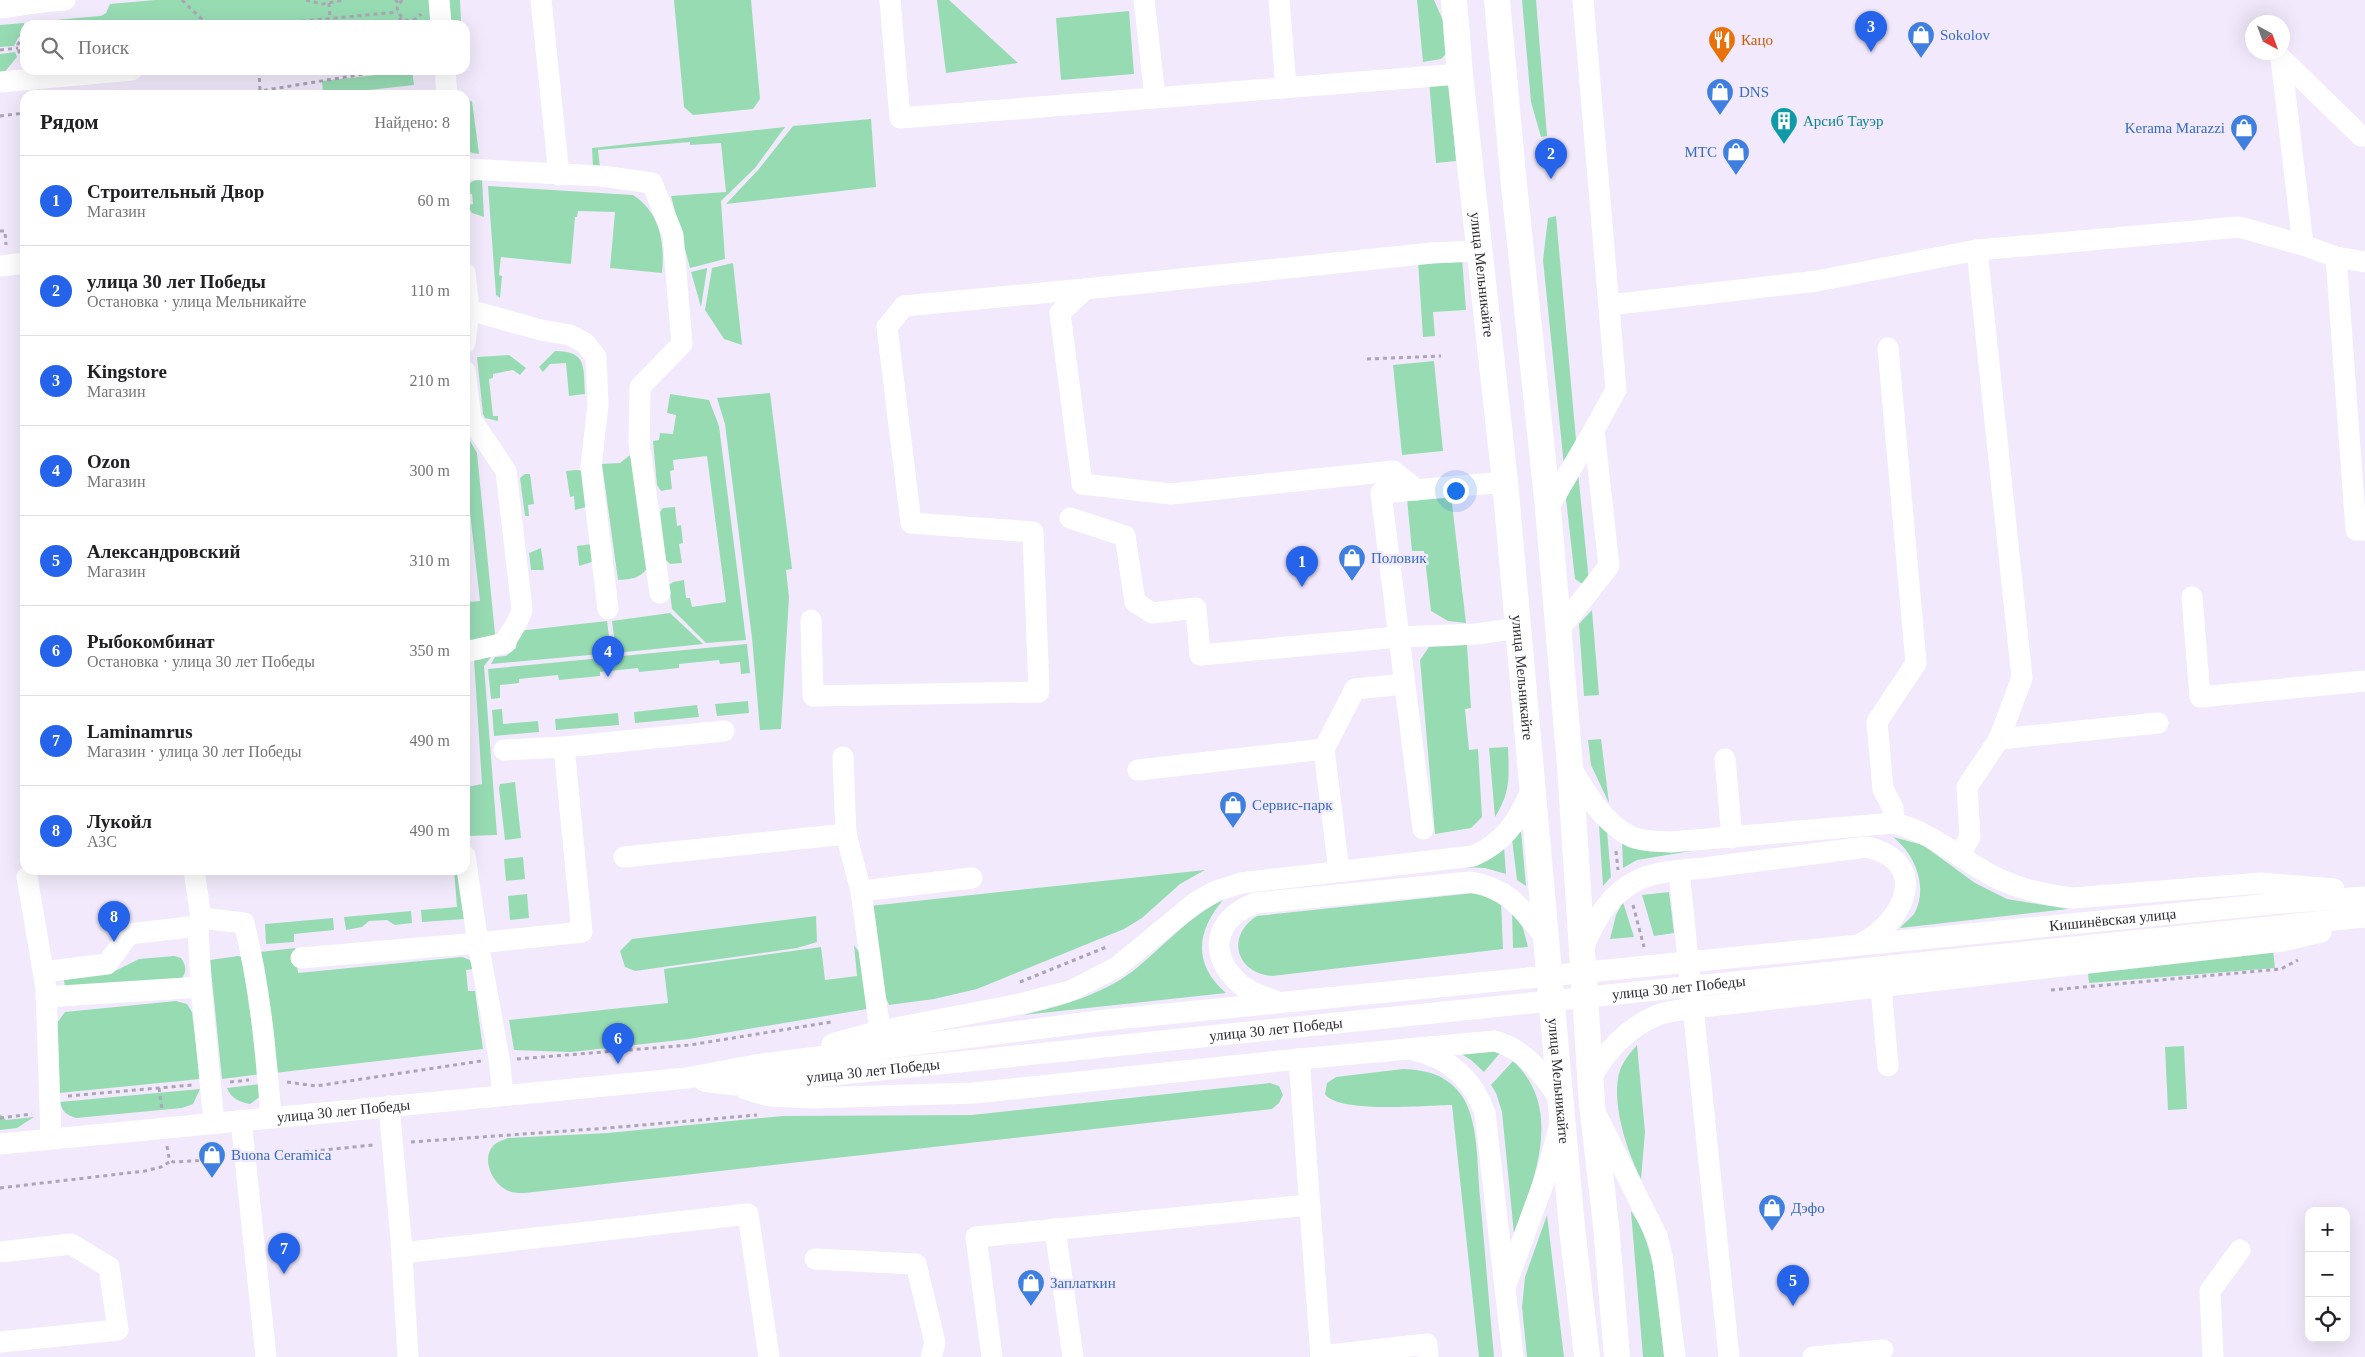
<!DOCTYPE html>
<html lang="ru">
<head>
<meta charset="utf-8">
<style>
  :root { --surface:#fff; --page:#f2f2f2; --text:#202124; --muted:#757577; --line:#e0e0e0; --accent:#2563eb }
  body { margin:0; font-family:"Times New Roman",serif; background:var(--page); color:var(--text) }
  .controls { position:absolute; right:15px; bottom:15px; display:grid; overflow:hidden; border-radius:10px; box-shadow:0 5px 20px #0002 }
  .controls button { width:45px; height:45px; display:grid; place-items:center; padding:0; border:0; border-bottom:1px solid var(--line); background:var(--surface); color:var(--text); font:25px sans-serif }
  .compass { position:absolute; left:2245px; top:15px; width:45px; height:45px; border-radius:50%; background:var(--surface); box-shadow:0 5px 20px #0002; rotate:139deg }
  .you { position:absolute; left:1455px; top:490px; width:18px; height:18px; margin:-12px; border:4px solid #fff; border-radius:50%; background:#1a73e8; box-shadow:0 0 0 8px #1a73e833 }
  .badge { display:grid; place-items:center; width:32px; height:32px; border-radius:50%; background:var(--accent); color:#fff; font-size:16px; font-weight:700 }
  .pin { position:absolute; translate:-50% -41px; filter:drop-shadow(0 1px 2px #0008) }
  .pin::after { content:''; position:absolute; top:26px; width:18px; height:15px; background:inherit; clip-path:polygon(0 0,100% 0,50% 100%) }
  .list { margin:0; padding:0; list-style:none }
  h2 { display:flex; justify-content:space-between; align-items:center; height:65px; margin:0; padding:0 20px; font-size:21px }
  h2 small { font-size:16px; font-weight:400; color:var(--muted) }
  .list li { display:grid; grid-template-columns:32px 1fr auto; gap:15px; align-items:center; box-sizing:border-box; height:90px; padding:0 20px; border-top:1px solid var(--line) }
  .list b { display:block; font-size:19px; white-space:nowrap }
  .list p { margin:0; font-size:16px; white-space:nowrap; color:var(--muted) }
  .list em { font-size:16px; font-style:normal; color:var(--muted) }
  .icon { flex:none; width:28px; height:28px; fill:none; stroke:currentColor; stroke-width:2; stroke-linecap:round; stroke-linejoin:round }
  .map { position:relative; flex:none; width:2365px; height:1357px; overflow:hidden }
  .search { position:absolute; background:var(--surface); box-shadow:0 5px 20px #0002; left:20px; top:20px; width:450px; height:55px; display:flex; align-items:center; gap:12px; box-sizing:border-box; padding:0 18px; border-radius:15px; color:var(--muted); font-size:19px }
  .panel { position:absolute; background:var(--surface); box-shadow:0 5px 20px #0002; left:20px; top:90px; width:450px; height:785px; border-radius:15px }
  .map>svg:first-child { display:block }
  .green { fill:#97dbb3 }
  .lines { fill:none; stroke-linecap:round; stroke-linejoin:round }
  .path { stroke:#aca5b5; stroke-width:3; stroke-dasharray:4 4; stroke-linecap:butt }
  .minor { stroke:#fff; stroke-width:21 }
  .major { stroke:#fff; stroke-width:26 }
  .labels { text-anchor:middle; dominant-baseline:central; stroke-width:4.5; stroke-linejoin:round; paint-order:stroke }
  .shop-label { font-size:15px; fill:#366cbe; stroke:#f2eafc; text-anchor:start }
  .food-label { font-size:15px; fill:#c56008; stroke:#f2eafc; text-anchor:start }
  .culture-label { font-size:15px; fill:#0d838f; stroke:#f2eafc; text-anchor:start }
  .street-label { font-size:15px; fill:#2e2a34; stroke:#f2eafc }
</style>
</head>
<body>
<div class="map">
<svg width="2365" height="1357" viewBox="0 0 2365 1357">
  <rect width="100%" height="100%" fill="#f2eafc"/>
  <!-- green -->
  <g class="green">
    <path d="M155 0H430L432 19 428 25H31V22L101 16 106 13 110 4Z"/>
    <path d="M449 0H460L461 21 454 22 451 19Z"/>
    <path d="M674 0H751L760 99 753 109 693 115 684 107Z"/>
    <path d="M937 0H949L1018 63 946 73Z"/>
    <path d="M1417 0H1434L1445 25 1447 53 1441 59 1423 62Z"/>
    <path d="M1522 0H1536L1547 136 1541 137 1531 102Z"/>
    <path d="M1129 11 1134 74 1061 80 1056 18Z"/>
    <path d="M24 23 25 32 18 38 14 46 0 47V25Z"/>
    <path d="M15 52 17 57 3 74H0V54Z"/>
    <path d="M412 71 414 85 323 95 322 81Z"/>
    <path d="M1449 79 1456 161 1436 163 1429 81Z"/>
    <path d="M472 101 479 154 472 153 465 148V102Z"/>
    <path d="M871 119 876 187 726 204 758 170 793 126Z"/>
    <path d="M785 127 755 168 721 201 725 259 690 268 671 196 726 192 721 143 690 145V142L598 150 600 167 593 168 592 148Z"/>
    <path d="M482 179 484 217 472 213 467 205 473 204 472 194 467 193V186L473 181Z"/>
    <path d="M488 186 633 195C660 212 665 243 662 273L610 268 615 212 578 211 577 217H575L571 264 501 257 499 275 502 276 500 298 496 295Z"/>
    <path d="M1556 216 1576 440 1564 466 1543 260 1548 218Z"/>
    <path d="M1462 258 1466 310 1433 312 1435 336 1423 337 1418 261Z"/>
    <path d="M733 263 742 345 724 339 705 310 712 268Z"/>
    <path d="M707 268V269L701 307 691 272Z"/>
    <path d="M555 351C588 351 583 368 585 394L569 396 566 363 550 364 543 372 539 367Z"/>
    <path d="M509 355 526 368 520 375 513 370 493 374V378L489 379 493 416H498V421L485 418 483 414 477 357Z"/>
    <path d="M1434 361 1443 451 1402 455 1393 365Z"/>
    <path d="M770 393 792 569 786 570 789 597 781 729 760 730 752 638 725 424 717 398Z"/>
    <path d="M670 394 709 400 719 426 746 640 706 643 672 609 669 585 673 582 684 580 686 598H690L692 607 726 602 707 456 673 460 674 470 670 471 672 489 661 491 657 485 653 441 659 440 660 433 673 434 676 415 667 413Z"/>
    <path d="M465 432 477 453 495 634 492 638 465 641V605H468V602L480 601 465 468Z"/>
    <path d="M634 452 648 567C640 579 631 579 618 580L602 464 620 463Z"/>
    <path d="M576 470 585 471 586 507 575 510 574 496 570 497 566 471Z"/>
    <path d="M1578 472 1589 582 1581 583 1575 579 1566 499Z"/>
    <path d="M525 474H530L534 504 528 505 529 516H525L520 478Z"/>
    <path d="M1451 495 1466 623 1448 621 1431 611 1424 551H1412L1407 499Z"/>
    <path d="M675 507 677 526 681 525 683 543 679 544 682 563 670 564 666 560 660 512 663 508Z"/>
    <path d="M592 544 595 561 579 566 577 546Z"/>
    <path d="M541 548 544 570H531L529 553Z"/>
    <path d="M1592 610 1599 695 1584 696 1579 624Z"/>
    <path d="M670 613 703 644 616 653 612 621Z"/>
    <path d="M607 621 611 653 491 664 495 657 506 656 516 648 518 631Z"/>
    <path d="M747 644 750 673 741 674 740 662 720 664 719 660 679 664V668L639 672 638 668 600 672V676L559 680 558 675 519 679V683L500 685V698L491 699 488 669Z"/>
    <path d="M1467 645 1471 708 1465 709 1469 750 1478 749 1482 817 1471 828 1435 834 1420 660 1429 647Z"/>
    <path d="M491 657 484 666 497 835 468 836 465 817V789L467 787 482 784 474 659Z"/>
    <path d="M748 701 749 713 717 716 715 704Z"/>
    <path d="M697 705 699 717 635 723 634 712Z"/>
    <path d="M502 709 503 724 538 721 539 732 494 736 492 710Z"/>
    <path d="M618 713 619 725 556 730 555 719Z"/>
    <path d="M1601 739 1609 803 1591 765 1588 740Z"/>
    <path d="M1508 747C1509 776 1511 792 1495 817L1489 748Z"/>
    <path d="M515 782 521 838 505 840 499 788 500 784Z"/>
    <path d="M1599 825 1607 831 1611 877 1603 886Z"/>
    <path d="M1521 831 1526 886 1517 880 1512 839Z"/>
    <path d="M1893 837 1923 845 1975 883 2007 899 2068 909 1900 928C1904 923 1910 919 1914 914 1929 888 1915 854 1893 837Z"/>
    <path d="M1622 839 1659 850 1691 851 1637 860 1623 868Z"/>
    <path d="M1504 847 1506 874 1485 868 1462 867Z"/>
    <path d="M523 857 525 879 506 881 504 859Z"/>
    <path d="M454 870H460L464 919 422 922 421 910 457 907Z"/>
    <path d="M1205 870 1180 884 1142 918 1124 929 977 989 934 999 889 1005 879 982 870 906Z"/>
    <path d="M1669 892 1674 933 1654 936 1642 895Z"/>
    <path d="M1474 893H1486L1501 901 1503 949 1272 976C1235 973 1226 935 1257 916Z"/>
    <path d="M527 894 529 918 510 920 508 896Z"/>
    <path d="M1223 900C1196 932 1193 964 1226 993L1023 1015C1061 1006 1101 995 1133 971 1163 947 1188 917 1223 900Z"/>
    <path d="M1623 902 1634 937 1610 939 1616 915Z"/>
    <path d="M411 911 412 923 395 925 387 920 369 921 362 927 346 930 344 917Z"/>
    <path d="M1512 911 1523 928 1528 947 1513 948Z"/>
    <path d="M816 916 817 942 797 948 635 971 625 967 620 951 632 939Z"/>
    <path d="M333 918 334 930 294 934V942L266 944 265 924Z"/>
    <path d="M854 945 859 952 867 1009 689 1039 571 1052 514 1050 509 1020 668 1003 664 969 821 947 825 980 857 976Z"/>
    <path d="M295 948 298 973 462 957 470 960 473 969 466 970 468 991H475L483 1049 274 1073 260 952Z"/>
    <path d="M2273 950 2275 968 2089 983 2087 964Z"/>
    <path d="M174 956 181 958C187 967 187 972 180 981L65 987 64 980 111 973 139 959Z"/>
    <path d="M238 956 245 958 261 1074 222 1079 210 960Z"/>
    <path d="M176 1001 187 1004 192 1012 200 1079 59 1093 54 1027 65 1012Z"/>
    <path d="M1637 1045 1645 1132 1641 1179C1627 1152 1610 1101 1620 1070 1624 1060 1630 1053 1637 1045Z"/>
    <path d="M2184 1046 2187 1109 2168 1110 2165 1047Z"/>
    <path d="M1485 1048 1500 1053 1484 1072 1471 1060 1455 1050Z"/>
    <path d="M1513 1061C1564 1108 1535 1179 1514 1234L1502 1112 1496 1093 1491 1085Z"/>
    <path d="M1403 1069C1428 1070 1447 1075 1462 1096 1479 1121 1477 1168 1480 1197 1485 1250 1489 1304 1494 1357H1479L1452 1105C1428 1105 1338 1114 1325 1094L1327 1083 1336 1077Z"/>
    <path d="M1270 1083 1279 1086 1283 1095 1279 1103 1272 1109 525 1193C520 1193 513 1193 509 1191 493 1185 480 1159 494 1145 497 1142 503 1140 508 1138L608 1133 783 1116 972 1115Z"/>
    <path d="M261 1084V1096L250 1104C239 1102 231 1098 227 1088Z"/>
    <path d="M200 1089 193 1104 182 1108 76 1118C67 1115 62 1112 60 1102Z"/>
    <path d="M0 1114 6 1120 34 1117 17 1128 0 1130Z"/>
    <path d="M1631 1211C1659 1251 1658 1309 1664 1357H1643Z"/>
    <path d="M1547 1215 1564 1357H1527L1522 1307 1525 1277Z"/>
  </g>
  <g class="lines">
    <!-- path -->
    <g class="path">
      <path d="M182 0 208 25"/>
      <path d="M306 0 322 4 344 0"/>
      <path d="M395 0 399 3"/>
      <path d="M402 0 397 7C400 22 412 25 421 14"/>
      <path d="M329 3 330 19"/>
      <path d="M262 25 398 12"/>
      <path d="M392 25 402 18"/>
      <path d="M25 36 18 44 19 52 25 58"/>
      <path d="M0 50 18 48"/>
      <path d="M259 70 260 91"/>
      <path d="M216 95 260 91 389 70"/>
      <path d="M0 116 25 113"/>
      <path d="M0 231H5L6 245"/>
      <path d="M1367 359 1441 356"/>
      <path d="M1616 851 1618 870"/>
      <path d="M1633 905 1644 947"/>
      <path d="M1020 982 1109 946"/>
      <path d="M2051 990 2281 969 2298 960"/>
      <path d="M517 1059 690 1045 831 1022"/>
      <path d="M230 1082 249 1080"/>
      <path d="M287 1082 316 1086 481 1061"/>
      <path d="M159 1088 162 1110"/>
      <path d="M68 1096 192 1085"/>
      <path d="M0 1118 32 1114"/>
      <path d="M411 1142 608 1128 757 1115"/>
      <path d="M167 1146 169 1158 173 1162 226 1159"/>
      <path d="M265 1156 373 1145"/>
      <path d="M0 1188 145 1171 161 1167 171 1161"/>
    </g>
    <!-- minor -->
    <g class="minor">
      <path d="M41 0 42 2 65 0"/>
      <path d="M439 0 441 25"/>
      <path d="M541 0 559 175"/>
      <path d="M890 0 900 118 1460 74"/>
      <path d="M1144 0 1155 97"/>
      <path d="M1279 0 1286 87"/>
      <path d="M0 8 42 2"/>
      <path d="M445 70 447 95"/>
      <path d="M0 82 132 70"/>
      <path d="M465 169 601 176 652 183 673 235 682 344 640 387 639 443 660 593"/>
      <path d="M2303 245 2281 58 2361 136H2365"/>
      <path d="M2336 257 2356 530H2365"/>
      <path d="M0 266 25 263"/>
      <path d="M465 273 469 310 465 343"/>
      <path d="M1609 305 1817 281 1977 250"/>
      <path d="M469 310 541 330 570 335 585 343 596 357 598 405 591 467 608 609"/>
      <path d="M1888 348 1916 663 1877 722 1883 789 1893 808 1894 823"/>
      <path d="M465 371 471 419 506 471 522 609C520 621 510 632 505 643L465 652"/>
      <path d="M1417 490 1393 471 1171 494 1082 484 1060 313 1085 289 1432 253 1479 251"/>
      <path d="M1548 508 1594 430"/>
      <path d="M1070 518 1125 536 1135 602 1152 613 1196 608 1200 655 1398 637 1476 634 1519 628"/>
      <path d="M2192 597 2200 697 2365 681"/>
      <path d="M811 620 813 696 1039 692 1033 532 911 523 887 327 904 306 1085 289"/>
      <path d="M1558 631 1609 566 1594 430 1616 390 1583 0"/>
      <path d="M1999 739 2158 723"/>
      <path d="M1324 749 1355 689 1404 684"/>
      <path d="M504 750 564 747"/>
      <path d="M843 757 846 834"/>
      <path d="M1725 759 1732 838"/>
      <path d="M1570 766C1586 793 1603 823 1632 837 1644 842 1659 841 1671 842L1894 823C1936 834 1959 859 1995 877 2020 890 2046 895 2073 898L2261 883 2334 889"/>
      <path d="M1138 770 1324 749 1339 871"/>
      <path d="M1423 829 1381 493 1505 482"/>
      <path d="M1960 854 1970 837 1967 787 1999 739 2022 678 1977 250 2239 227 2303 245 2336 257 2365 262"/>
      <path d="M624 857 846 834 861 891 880 1031"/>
      <path d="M194 870 201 918 244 923C260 986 266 1053 271 1117"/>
      <path d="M1679 871 1729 1357"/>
      <path d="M27 877 46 988 51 1138"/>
      <path d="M861 891 972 878"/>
      <path d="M201 918 198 926 201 987 214 1122"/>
      <path d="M1583 948C1595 919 1610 893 1640 879 1661 870 1689 870 1711 867 1763 860 1815 854 1867 847 1931 862 1905 921 1862 943"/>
      <path d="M301 958 478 943 465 856"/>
      <path d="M43 972 107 964 129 934 198 926"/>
      <path d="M1881 987 1888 1066"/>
      <path d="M46 997 201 987"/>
      <path d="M1276 1001C1264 997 1250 993 1240 984 1207 955 1214 918 1256 903L1470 882C1509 888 1523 910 1546 938"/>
      <path d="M832 1044 880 1031 1020 1004 1070 991 1117 967 1196 902 1216 891 1241 883 1473 856C1504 843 1518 821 1531 791"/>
      <path d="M1417 1051C1451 1059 1473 1080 1485 1113L1513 1357"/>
      <path d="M1299 1059 1321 1357"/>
      <path d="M1590 1080C1605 1052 1628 1027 1658 1015 1668 1011 1681 1010 1693 1008L2283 941 2321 932"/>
      <path id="s1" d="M704 1081 735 1085 2365 917"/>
      <path d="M745 1089 769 1096 812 1098 974 1093 1299 1059 1495 1041C1526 1050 1543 1074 1560 1100"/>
      <path d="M503 1095 499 1058 478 943 582 932 564 747 724 731"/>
      <path d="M389 1106 401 1239 408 1357"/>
      <path d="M1598 1118 1657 1236 1663 1260 1675 1357"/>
      <path d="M241 1120 266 1357"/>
      <path id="s2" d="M0 1144 687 1078 755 1065 1106 1020 2281 903 2365 897"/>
      <path d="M1055 1229 1073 1357"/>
      <path d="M0 1252 71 1244 109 1267 118 1330 0 1342"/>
      <path d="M402 1253 748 1214 769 1357"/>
      <path d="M815 1259 916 1264 935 1343 931 1357"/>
      <path d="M1507 1282 1546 1176 1559 1128"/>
      <path d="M1321 1356 1427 1344 1428 1357"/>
      <path d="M992 1357 976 1237 1309 1205"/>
      <path d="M1813 1357 1883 1350"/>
      <path d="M2213 1357 2210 1291 2240 1250"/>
    </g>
    <!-- major -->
    <g class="major">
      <path id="s3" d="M1454 0 1460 74 1505 482 1572 1228 1587 1357"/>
      <path d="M1497 0 1514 185 1548 508 1570 766 1592 1104 1606 1225 1617 1357"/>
    </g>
  </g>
  <!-- icons -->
  <defs>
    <symbol id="shop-pin" viewBox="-11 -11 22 30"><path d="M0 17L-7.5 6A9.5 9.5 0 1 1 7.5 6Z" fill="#3f7fe0" stroke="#f2eafc"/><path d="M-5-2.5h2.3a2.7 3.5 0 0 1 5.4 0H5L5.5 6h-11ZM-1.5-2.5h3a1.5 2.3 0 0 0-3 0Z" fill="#fff"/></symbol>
    <symbol id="restaurant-pin" viewBox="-11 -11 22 30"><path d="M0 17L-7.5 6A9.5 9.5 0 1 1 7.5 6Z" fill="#e8710a" stroke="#f2eafc"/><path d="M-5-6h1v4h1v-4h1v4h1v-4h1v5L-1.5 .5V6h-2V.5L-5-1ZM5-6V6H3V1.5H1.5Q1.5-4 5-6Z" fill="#fff"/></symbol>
    <symbol id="building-pin" viewBox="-11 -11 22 30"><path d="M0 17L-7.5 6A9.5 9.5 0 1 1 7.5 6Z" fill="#0f9aa8" stroke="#f2eafc"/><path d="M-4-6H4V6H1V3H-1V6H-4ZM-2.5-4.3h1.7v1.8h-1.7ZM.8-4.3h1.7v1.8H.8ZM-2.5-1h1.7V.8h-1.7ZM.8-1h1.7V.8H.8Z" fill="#fff"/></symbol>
  </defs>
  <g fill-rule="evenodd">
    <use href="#shop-pin" x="1905" y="19" width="32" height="43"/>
    <use href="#restaurant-pin" x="1706" y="24" width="32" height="43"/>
    <use href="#shop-pin" x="1704" y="76" width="32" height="43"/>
    <use href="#building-pin" x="1768" y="105" width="32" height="43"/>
    <use href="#shop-pin" x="2228" y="112" width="32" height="43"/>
    <use href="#shop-pin" x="1720" y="136" width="32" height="43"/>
    <use href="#shop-pin" x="1336" y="542" width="32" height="43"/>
    <use href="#shop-pin" x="1217" y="789" width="32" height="43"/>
    <use href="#shop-pin" x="196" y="1139" width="32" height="43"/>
    <use href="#shop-pin" x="1756" y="1192" width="32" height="43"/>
    <use href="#shop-pin" x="1015" y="1267" width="32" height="43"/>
  </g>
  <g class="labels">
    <!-- shop labels -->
    <g class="shop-label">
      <text x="1940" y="35">Sokolov</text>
      <text x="1739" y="92">DNS</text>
      <text x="2225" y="128" text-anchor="end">Kerama Marazzi</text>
      <text x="1717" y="152" text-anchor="end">МТС</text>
      <text x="1371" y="558">Половик</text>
      <text x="1252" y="805">Сервис-парк</text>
      <text x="231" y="1155">Buona Ceramica</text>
      <text x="1791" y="1208">Дэфо</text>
      <text x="1050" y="1283">Заплаткин</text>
    </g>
    <!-- food labels -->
    <g class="food-label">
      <text x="1741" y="40">Кацо</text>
    </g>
    <!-- culture labels -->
    <g class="culture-label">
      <text x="1803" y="121">Арсиб Тауэр</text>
    </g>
    <!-- street labels -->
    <g class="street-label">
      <text stroke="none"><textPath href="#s3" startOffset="276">улица Мельникайте</textPath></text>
      <text stroke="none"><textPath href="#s3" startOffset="681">улица Мельникайте</textPath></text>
      <text stroke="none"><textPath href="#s2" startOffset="2125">Кишинёвская улица</textPath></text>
      <text stroke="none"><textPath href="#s1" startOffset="980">улица 30 лет Победы</textPath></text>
      <text stroke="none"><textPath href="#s1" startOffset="575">улица 30 лет Победы</textPath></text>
      <text stroke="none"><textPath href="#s1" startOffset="170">улица 30 лет Победы</textPath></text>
      <text stroke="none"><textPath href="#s3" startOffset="1086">улица Мельникайте</textPath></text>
      <text stroke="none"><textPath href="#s2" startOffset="345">улица 30 лет Победы</textPath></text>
    </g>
  </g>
</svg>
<div class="controls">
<button>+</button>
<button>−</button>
<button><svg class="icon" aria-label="locate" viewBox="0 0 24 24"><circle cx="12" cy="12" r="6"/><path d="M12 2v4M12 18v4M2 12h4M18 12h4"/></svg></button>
</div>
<svg class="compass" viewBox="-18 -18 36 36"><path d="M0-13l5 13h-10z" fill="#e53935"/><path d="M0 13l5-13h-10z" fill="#757577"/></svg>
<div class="you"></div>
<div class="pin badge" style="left:1302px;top:587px">1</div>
<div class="pin badge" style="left:1551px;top:179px">2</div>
<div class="pin badge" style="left:1871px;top:52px">3</div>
<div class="pin badge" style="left:608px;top:677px">4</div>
<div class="pin badge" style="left:1793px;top:1306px">5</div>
<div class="pin badge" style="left:618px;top:1064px">6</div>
<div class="pin badge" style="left:284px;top:1274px">7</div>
<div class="pin badge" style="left:114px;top:942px">8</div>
<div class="search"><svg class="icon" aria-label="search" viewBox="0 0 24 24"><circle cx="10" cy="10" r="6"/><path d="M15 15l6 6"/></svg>Поиск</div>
<section class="panel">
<h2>Рядом<small>Найдено: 8</small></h2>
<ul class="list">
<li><span class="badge">1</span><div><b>Строительный Двор</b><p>Магазин</p></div><em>60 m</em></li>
<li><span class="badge">2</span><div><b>улица 30 лет Победы</b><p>Остановка · улица Мельникайте</p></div><em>110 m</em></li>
<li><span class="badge">3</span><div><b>Kingstore</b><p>Магазин</p></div><em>210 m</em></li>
<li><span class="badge">4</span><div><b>Ozon</b><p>Магазин</p></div><em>300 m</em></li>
<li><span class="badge">5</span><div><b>Александровский</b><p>Магазин</p></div><em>310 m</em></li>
<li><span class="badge">6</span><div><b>Рыбокомбинат</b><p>Остановка · улица 30 лет Победы</p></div><em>350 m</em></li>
<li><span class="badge">7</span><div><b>Laminamrus</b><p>Магазин · улица 30 лет Победы</p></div><em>490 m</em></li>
<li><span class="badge">8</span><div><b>Лукойл</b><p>АЗС</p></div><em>490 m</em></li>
</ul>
</section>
</div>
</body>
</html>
